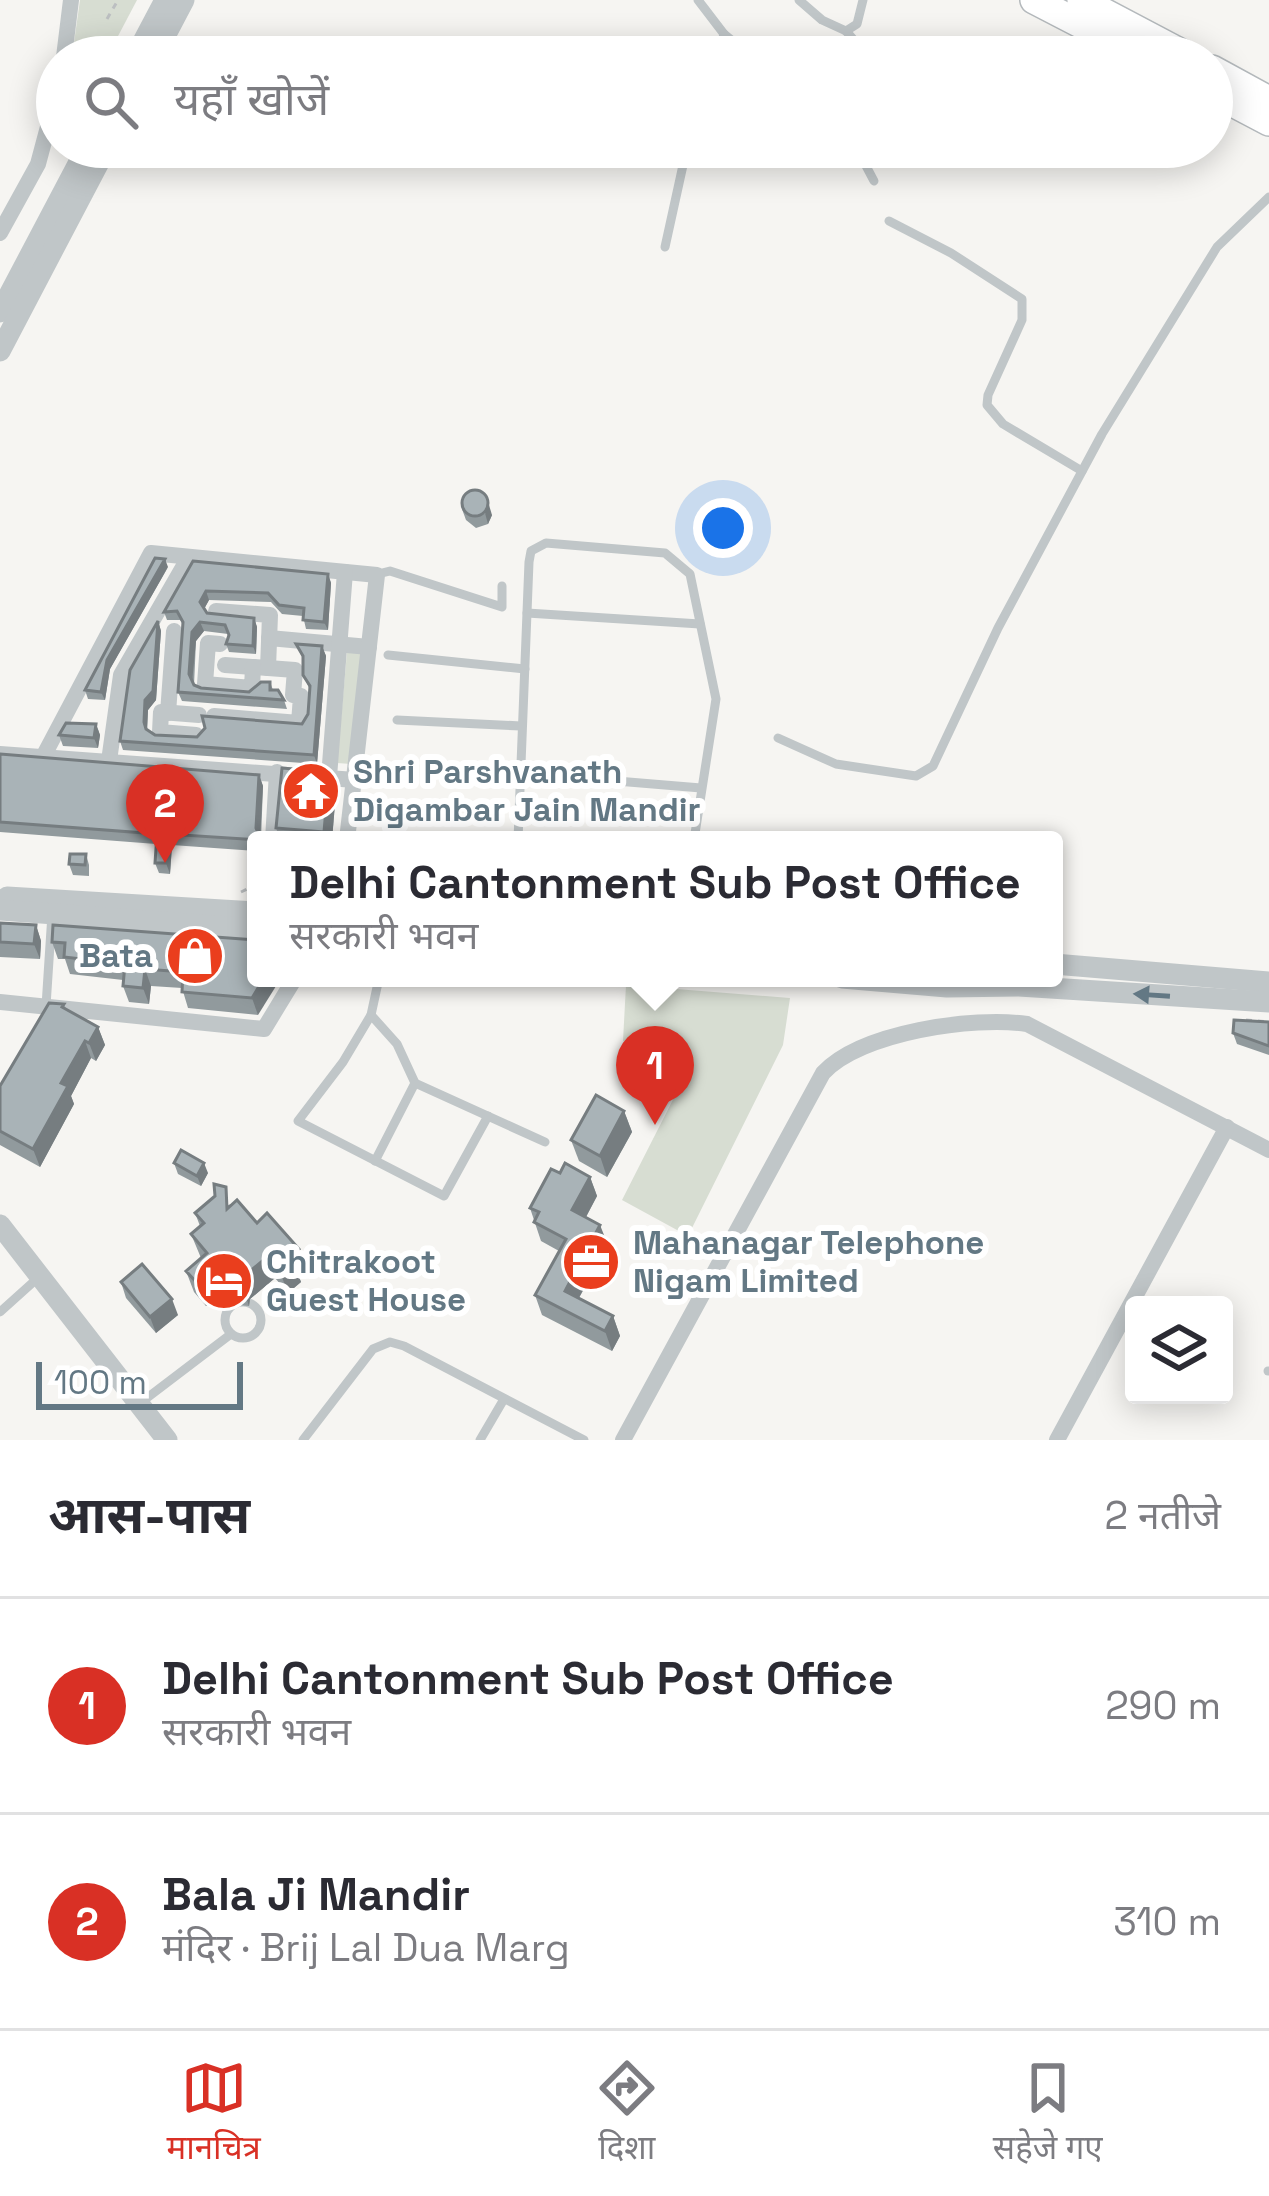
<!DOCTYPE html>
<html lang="hi">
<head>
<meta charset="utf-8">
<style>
  :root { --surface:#fff; --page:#f7f7f7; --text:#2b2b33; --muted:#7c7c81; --line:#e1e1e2; --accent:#d93025 }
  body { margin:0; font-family:"Space Grotesk","Noto Sans Devanagari",sans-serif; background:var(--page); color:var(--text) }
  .controls { position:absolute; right:36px; bottom:36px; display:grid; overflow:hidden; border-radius:12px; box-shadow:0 6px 30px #0003 }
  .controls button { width:108px; height:108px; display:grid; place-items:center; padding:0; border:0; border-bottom:3px solid var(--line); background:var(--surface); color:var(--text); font:60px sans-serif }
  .scale { position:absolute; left:36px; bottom:30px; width:207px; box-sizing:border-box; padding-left:12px; border:6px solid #637884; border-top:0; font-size:33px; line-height:42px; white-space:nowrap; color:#637884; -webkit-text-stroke:9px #fff; paint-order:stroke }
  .you { position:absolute; left:723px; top:528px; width:42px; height:42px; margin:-30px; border:9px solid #fff; border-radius:50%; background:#1a73e8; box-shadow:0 0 0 18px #1a73e833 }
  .badge { display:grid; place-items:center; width:78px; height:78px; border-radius:50%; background:var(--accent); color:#fff; font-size:39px; font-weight:700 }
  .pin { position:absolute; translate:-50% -99px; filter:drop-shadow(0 3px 6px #0008) }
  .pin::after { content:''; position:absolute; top:63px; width:42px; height:36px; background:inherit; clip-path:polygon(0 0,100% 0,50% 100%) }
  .popup { position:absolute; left:247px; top:831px; width:816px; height:156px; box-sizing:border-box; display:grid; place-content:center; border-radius:12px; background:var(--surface); filter:drop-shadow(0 3px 9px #0005); font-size:39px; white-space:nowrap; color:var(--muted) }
  .popup b { font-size:45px; color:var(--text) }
  .popup::after { content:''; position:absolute; left:50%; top:100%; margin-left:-24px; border:24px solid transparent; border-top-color:var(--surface) }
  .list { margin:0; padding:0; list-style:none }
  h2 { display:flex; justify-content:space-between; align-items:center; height:156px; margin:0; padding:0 48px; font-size:51px }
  h2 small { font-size:39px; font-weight:400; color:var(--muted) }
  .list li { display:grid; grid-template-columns:78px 1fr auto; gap:36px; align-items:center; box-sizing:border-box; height:216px; padding:0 48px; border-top:3px solid var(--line) }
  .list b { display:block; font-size:45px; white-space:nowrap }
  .list p { margin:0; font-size:39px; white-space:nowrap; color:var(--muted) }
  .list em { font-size:39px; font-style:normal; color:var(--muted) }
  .icon { flex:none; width:66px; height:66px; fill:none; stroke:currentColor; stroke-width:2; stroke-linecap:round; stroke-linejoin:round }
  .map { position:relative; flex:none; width:1269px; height:1440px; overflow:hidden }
  .search { position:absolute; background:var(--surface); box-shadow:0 6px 30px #0003; left:36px; right:36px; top:36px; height:132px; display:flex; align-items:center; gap:30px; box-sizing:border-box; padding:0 42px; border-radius:66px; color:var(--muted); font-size:45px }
  .sheet { height:588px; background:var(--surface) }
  nav { display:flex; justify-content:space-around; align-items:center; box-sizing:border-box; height:168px; border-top:3px solid var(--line); background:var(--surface); font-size:33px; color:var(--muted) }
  nav a { display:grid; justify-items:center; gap:6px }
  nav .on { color:var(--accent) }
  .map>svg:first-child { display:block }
  .green { fill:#d7ddd2 }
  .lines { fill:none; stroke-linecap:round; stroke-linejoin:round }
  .primary-casing { stroke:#b4b9bc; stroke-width:30 }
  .path { stroke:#bcbfc1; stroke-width:3; stroke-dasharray:6 6; stroke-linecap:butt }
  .service { stroke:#c0c6c8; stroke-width:9 }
  .minor { stroke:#c0c6c8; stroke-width:16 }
  .tertiary { stroke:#c0c6c8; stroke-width:21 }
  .primary { stroke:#fff; stroke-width:27 }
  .wall { fill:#919a9d }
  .shaded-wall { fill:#767d80 }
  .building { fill:#a9b3b7; stroke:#767d80; stroke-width:3 }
  .oneway { fill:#637884 }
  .labels { text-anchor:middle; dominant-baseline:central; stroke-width:12; stroke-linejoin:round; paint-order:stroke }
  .poi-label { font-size:33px; font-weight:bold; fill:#637884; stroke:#fff; text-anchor:start }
</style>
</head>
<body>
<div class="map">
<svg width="1269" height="1440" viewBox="0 0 1269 1440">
  <rect width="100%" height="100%" fill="#f6f5f2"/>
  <!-- green -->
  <g class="green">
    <path d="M80 0H137L107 57H72Z"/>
    <path d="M347 652 362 653 351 764 337 763Z"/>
    <path d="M626 985 790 998 783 1045 688 1236 622 1200 686 1074 623 1041Z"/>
  </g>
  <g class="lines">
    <defs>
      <g id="primary">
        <path d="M1034 0 1144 57"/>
        <path d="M1081 0 1189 57"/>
        <path d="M1212 69 1269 100"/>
        <path d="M1212 92 1269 122"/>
      </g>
    </defs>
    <!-- primary casing -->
    <use href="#primary" class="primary-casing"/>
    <!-- path -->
    <g class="path">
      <path d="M107 19 118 0"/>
      <path d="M241 892 256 885"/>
      <path d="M1246 1020 1269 1022"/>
    </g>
    <!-- service -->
    <g class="service">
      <path d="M698 0 724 34 718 57"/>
      <path d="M799 0 822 20 846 31 857 24 863 0"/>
      <path d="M846 31 859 46 856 57"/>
      <path d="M724 34 752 57"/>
      <path d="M856 147 874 181"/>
      <path d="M889 221 951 253 1022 299V320L988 395 987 405 1003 424 1082 471"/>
      <path d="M665 247 687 147"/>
      <path d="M378 574 390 571 502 607V586"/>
      <path d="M527 613 700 624"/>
      <path d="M388 655 525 669"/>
      <path d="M397 720 521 726"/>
      <path d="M778 738 836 764 916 776 933 766 998 628 1102 434 1217 247 1269 197"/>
      <path d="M520 773 701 788"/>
      <path d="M518 840 529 562 531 551 546 543 665 553 690 574 716 699 694 840"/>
      <path d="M379 978 371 1015 397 1044 415 1083 545 1142"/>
      <path d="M46 1006 52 914"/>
      <path d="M371 1015 343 1062 298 1121 444 1196 488 1116"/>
      <path d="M375 1161 415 1083"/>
      <circle cx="243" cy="1320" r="18"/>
      <path d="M0 1312 40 1276"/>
      <path d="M1268 1371H1269"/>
      <path d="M139 1404 231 1334"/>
      <path d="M303 1440 373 1349 390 1342 404 1346 584 1440"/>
      <path d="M480 1440 504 1399"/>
    </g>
    <!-- minor -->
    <g class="minor">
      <path d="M64 57 71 0"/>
      <path d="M0 233 38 164 57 93"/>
      <path d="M216 611 270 615 268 668 225 665"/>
      <path d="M269 638 369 647"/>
      <path d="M220 644 208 643 205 684 252 688 253 667"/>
      <path d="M168 713 174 631"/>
      <path d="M214 716 299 723 301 696 293 695 295 670 268 668"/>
      <path d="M196 735 160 732 161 712 199 715"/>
      <path d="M0 754 355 780"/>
      <path d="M43 757 151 553 377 575 347 840"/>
      <path d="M109 761 121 675 189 557"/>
      <path d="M329 777 345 572"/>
      <path d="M273 840 277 772"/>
      <path d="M0 1002 264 1029 295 978"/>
      <path d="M623 1440 823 1073C861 1032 974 1016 1027 1024L1269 1150"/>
      <path d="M1057 1440 1227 1127"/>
    </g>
    <!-- tertiary -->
    <g class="tertiary">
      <path d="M135 57 165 0"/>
      <path d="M154 57 184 0"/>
      <path d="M0 312 87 147"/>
      <path d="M0 351 107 147"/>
      <path d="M7 897 256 912"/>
      <path d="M0 910 256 929"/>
      <path d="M1054 964 1269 982"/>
      <path d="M842 978 947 987 1019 986 1269 1002"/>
      <path d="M0 1225 167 1440"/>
    </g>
    <!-- primary -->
    <use href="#primary" class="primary"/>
  </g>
  <!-- wall -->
  <g class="wall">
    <path d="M462 509 492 515 488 524 476 528 466 520Z"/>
    <path d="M193 561 328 574 331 583 328 630 306 629 303 616 282 614 271 602 209 600 204 609 207 613 254 618 257 627 256 654 229 652 226 644 228 634 204 631 196 641 194 685 201 688 249 692 270 682 273 690 284 700 287 709 182 701 178 692 183 625 180 620H167L164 612Z"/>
    <path d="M168 567 110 669 105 700 88 699 85 690Z"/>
    <path d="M158 621 161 631 156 700 148 710 147 730 155 735 197 737 302 724 308 714 310 690 303 675V659L296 644 322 646 326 656 317 764 123 750 120 741Z"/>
    <path d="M96 724 100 735 98 748 63 746 59 735Z"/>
    <path d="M0 754 259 775 263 786 261 840H256V851L172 845 170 874 159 873 155 863 156 844 0 832Z"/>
    <path d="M336 791 332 840H280L276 828Z"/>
    <path d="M86 854 89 865V876L73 875 69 864Z"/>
    <path d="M0 923 36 925 41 941 40 959 0 957Z"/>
    <path d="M256 940 258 1015 188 1008 182 988 151 986 149 1004 129 1002 123 986V980L70 974 65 959H58L52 942Z"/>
    <path d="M64 1004 66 1009 98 1027 105 1045 96 1061 91 1058 71 1096 74 1104 40 1167 0 1145V1086Z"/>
    <path d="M1269 1022V1055L1237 1044 1233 1033Z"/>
    <path d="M624 1111 632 1132 607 1177 579 1161 571 1140Z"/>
    <path d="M174 1163 208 1173 201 1186 178 1174Z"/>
    <path d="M560 1173 590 1177 597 1196 586 1217 608 1245 579 1298 613 1316 620 1336 612 1351 542 1315 535 1295 559 1251 541 1241 530 1208Z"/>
    <path d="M232 1204 257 1223 306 1270 299 1277 301 1282 288 1293 275 1278 250 1299 249 1306 238 1305 231 1285 206 1306 194 1292 186 1271 201 1258 191 1234 200 1226 195 1213Z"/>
    <path d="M121 1282 178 1315 156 1333 126 1298Z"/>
  </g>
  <!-- shaded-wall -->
  <g class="shaded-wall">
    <path d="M486 495 492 515 488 524 485 513Z"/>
    <path d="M165 559 168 567 110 669 105 700 101 692 107 660Z"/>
    <path d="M328 574 331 583 328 630 324 622Z"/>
    <path d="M206 591 209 600 203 611 200 602Z"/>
    <path d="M254 618 257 627 256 654 253 646Z"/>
    <path d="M158 621 161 631 156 700 148 710 147 731 144 722 145 700Z"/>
    <path d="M200 622 204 631 196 641 192 683 189 674 192 632Z"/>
    <path d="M322 646 326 656 317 764 314 755Z"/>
    <path d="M96 724 100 735 98 748 94 738Z"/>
    <path d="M329 772 336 791 332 840H327L324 832Z"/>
    <path d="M259 775 263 786 260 839 256 828Z"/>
    <path d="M168 834 172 845 170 874 166 863Z"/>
    <path d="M36 925 41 941 40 959 34 944Z"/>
    <path d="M145 969 151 986 149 1004 143 988Z"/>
    <path d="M264 978H281L258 1015 252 998Z"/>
    <path d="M98 1027 105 1045 96 1061 89 1043Z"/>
    <path d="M85 1041 91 1058 71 1096 74 1104 40 1167 33 1149 61 1083Z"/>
    <path d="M624 1111 632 1132 607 1177 600 1156Z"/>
    <path d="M204 1163 208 1173 201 1186 197 1176Z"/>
    <path d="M590 1177 597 1196 579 1230 572 1210Z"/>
    <path d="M600 1225 608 1245 572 1310 565 1291Z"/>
    <path d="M299 1249 306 1270 299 1277 301 1282 288 1293 280 1272 289 1257Z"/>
    <path d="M232 1256 240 1277 206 1306 199 1285Z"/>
    <path d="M267 1257 275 1278 250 1299 249 1306 242 1285V1278Z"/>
    <path d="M172 1299 178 1315 156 1333 150 1317Z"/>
    <path d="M613 1316 620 1336 612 1351 605 1331Z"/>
  </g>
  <!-- building -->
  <g class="building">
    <circle cx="475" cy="503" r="13"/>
    <path d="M155 558 165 559 107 660 101 692 85 690Z"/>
    <path d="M193 561 328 574 324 622 303 620 304 608 279 605 268 593 206 591 200 602 207 613 254 618 253 646 226 644 229 635 225 625 200 622 192 632 189 674 194 685 201 688 249 692 261 682H270V690H278L284 700 178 692 183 622 177 611 164 612Z"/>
    <path d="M158 621 153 691 145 700 144 722 146 729 155 735 197 737 205 728 202 716 302 724 308 714 310 686 303 675V656L296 644 322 646 314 755 120 741 130 670Z"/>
    <path d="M66 723 96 724 94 738 59 735Z"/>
    <path d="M0 754 259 775 256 828 261 840 168 834 166 863H155L157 834 0 822Z"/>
    <path d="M282 768 329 772 324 832 276 828Z"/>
    <path d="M429 836 474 840H428Z"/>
    <path d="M70 854H86L85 865 69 864Z"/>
    <path d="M0 923 36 925 34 944 0 942Z"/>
    <path d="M53 925 256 940V978H264L252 998 182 992 183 972 145 969 143 988 123 986 125 964 64 957 65 943 52 942Z"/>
    <path d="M49 1003 64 1004 62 1007 98 1027 89 1043 85 1041 61 1083 68 1086 33 1149 0 1131V1086Z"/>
    <path d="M1234 1020 1269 1022V1046L1233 1033Z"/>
    <path d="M596 1095 624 1111 600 1156 571 1140Z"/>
    <path d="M181 1150 204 1163 197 1176 174 1163Z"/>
    <path d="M565 1163 590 1177 572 1210 600 1225 565 1291 613 1316 605 1331 535 1295 566 1239 534 1222 539 1212 530 1208 551 1169 560 1173Z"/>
    <path d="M214 1184 226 1187 227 1209 237 1200 257 1223 267 1213 299 1249 289 1257 293 1261 280 1272 267 1257 242 1278V1285L230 1284 232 1256 199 1285 186 1271 207 1253 191 1234 204 1223 195 1213 215 1196Z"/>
    <path d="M142 1264 172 1299 150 1317 121 1282Z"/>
  </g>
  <!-- one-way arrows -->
  <defs><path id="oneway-solid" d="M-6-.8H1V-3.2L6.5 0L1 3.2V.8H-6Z" transform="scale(3)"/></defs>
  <use class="oneway" href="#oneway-solid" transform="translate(1152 995) rotate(-176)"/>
  <!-- icons -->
  <defs>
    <symbol id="temple-disc" viewBox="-11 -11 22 22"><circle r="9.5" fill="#ea3e1d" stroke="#fff"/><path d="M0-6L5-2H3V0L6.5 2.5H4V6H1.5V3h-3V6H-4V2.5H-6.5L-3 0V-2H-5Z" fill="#fff"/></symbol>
    <symbol id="shop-disc" viewBox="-11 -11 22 22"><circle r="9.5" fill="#ea3e1d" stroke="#fff"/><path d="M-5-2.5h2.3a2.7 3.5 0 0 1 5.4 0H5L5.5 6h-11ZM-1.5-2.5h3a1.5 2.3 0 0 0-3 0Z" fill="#fff"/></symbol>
    <symbol id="office-disc" viewBox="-11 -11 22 22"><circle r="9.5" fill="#ea3e1d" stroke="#fff"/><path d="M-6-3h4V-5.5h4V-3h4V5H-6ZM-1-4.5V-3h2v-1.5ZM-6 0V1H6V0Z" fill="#fff"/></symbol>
    <symbol id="hotel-disc" viewBox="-11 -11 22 22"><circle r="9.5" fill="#ea3e1d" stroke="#fff"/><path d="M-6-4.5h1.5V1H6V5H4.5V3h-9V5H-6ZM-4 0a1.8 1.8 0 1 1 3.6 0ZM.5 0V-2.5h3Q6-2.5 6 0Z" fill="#fff"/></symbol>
  </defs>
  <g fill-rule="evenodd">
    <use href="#temple-disc" x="278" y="758" width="66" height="66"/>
    <use href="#shop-disc" x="162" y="923" width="66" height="66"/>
    <use href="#office-disc" x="558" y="1229" width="66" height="66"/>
    <use href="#hotel-disc" x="191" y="1248" width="66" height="66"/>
  </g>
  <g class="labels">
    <!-- poi labels -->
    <g class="poi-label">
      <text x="353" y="772">Shri Parshvanath<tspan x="353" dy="38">Digambar Jain Mandir</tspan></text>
      <text x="153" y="956" text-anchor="end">Bata</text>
      <text x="633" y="1243">Mahanagar Telephone<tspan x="633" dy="38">Nigam Limited</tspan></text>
      <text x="266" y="1262">Chitrakoot<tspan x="266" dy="38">Guest House</tspan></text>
    </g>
  </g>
</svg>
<div class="controls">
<button><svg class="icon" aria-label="layers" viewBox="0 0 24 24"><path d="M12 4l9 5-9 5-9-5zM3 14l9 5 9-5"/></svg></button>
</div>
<div class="scale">100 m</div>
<div class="you"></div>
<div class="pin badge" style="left:655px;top:1125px">1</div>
<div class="popup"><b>Delhi Cantonment Sub Post Office</b>सरकारी भवन</div>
<div class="pin badge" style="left:165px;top:863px">2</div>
<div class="search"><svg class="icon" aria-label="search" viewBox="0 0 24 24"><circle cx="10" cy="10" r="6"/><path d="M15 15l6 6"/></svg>यहाँ खोजें</div>
</div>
<section class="sheet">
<h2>आस-पास<small>2 नतीजे</small></h2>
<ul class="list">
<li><span class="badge">1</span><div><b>Delhi Cantonment Sub Post Office</b><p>सरकारी भवन</p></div><em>290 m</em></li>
<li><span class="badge">2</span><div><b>Bala Ji Mandir</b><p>मंदिर · Brij Lal Dua Marg</p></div><em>310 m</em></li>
</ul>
</section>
<nav>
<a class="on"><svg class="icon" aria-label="map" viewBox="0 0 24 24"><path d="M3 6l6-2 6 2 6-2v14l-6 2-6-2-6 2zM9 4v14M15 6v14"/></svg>मानचित्र</a>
<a><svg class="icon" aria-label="directions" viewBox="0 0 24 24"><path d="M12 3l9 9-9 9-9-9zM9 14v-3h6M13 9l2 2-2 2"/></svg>दिशा</a>
<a><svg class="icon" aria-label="saved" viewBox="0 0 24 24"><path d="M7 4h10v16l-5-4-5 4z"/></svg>सहेजे गए</a>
</nav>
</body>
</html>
